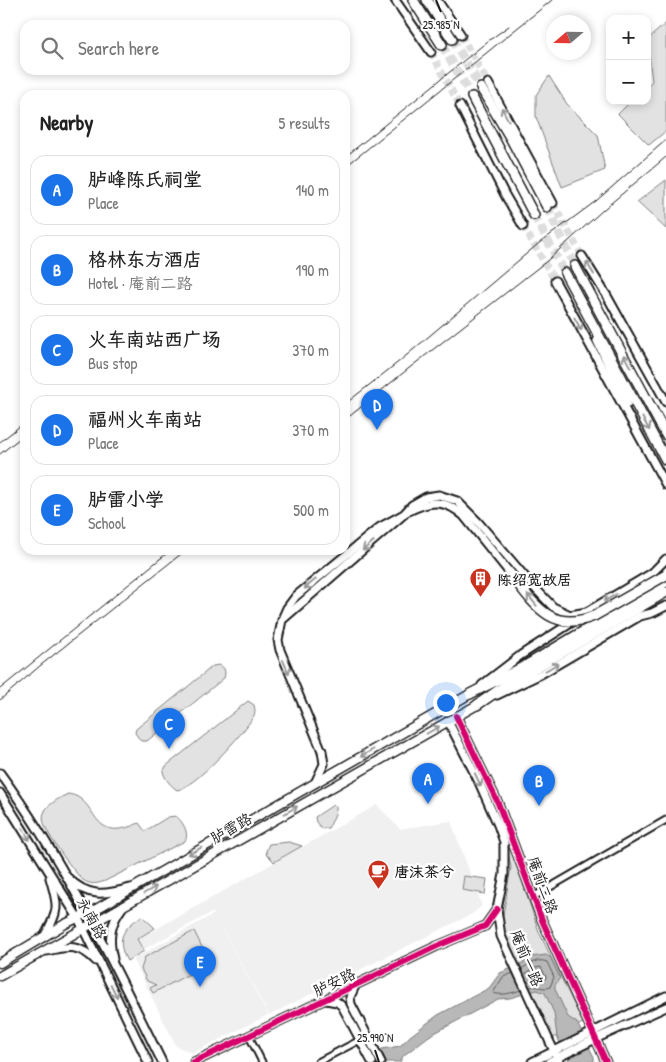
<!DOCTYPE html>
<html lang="en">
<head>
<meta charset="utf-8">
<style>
  :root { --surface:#fff; --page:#f2f2f2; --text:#222; --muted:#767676; --line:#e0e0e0; --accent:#1a73e8 }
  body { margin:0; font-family:"Patrick Hand","LXGW WenKai TC",sans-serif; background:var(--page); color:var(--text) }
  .controls { position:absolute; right:15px; top:15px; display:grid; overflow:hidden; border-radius:10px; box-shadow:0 2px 8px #0003 }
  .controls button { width:45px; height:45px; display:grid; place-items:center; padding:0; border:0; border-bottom:1px solid var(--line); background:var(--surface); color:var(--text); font:25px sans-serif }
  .compass { position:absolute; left:546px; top:15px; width:45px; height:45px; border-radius:50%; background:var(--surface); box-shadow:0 2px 8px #0003; rotate:250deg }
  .you { position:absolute; left:445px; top:702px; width:18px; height:18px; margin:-12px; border:4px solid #fff; border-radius:50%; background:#1a73e8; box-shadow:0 0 0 8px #1a73e833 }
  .badge { display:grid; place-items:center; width:32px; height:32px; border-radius:50%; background:var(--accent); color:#fff; font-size:16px; font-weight:700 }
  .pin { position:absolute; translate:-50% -41px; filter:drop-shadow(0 1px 2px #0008) }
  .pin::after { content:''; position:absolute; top:26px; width:18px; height:15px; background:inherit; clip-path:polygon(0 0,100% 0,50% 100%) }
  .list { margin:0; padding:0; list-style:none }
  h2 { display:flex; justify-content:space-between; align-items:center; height:65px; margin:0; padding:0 20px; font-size:21px }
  h2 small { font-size:16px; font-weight:400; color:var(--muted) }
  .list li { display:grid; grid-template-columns:32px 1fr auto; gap:15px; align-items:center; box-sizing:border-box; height:70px; margin:0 10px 10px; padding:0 10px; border:1px solid var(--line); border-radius:15px }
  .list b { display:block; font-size:19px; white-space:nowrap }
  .list p { margin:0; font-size:16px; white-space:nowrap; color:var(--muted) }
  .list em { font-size:16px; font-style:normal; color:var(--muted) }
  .icon { flex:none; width:28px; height:28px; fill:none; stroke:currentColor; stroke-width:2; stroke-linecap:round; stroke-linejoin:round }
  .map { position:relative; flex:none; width:666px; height:1062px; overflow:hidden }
  .search { position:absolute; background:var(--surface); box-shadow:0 2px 8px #0003; left:20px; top:20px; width:330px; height:55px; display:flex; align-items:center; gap:12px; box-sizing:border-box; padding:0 18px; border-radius:15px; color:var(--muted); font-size:19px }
  .panel { position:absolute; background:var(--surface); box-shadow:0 2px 8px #0003; left:20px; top:90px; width:330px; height:465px; border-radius:15px }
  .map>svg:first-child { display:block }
  .built { fill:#f0f0f0 }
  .green { fill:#e2e2e2; stroke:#7f7f7f }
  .water { fill:#b8b8b8; stroke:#7a7a7a }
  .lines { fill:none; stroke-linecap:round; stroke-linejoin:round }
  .shore { stroke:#5a5a5a; stroke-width:1 }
  .secondary-tunnel { stroke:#ddd; stroke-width:7; stroke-dasharray:7 3.5; stroke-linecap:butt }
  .highway-tunnel { stroke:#ddd; stroke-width:9; stroke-dasharray:9 4.5; stroke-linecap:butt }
  .street-casing { stroke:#1c1c1c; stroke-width:9 }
  .secondary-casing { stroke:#1c1c1c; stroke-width:11 }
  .primary-casing { stroke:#1c1c1c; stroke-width:11 }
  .highway-casing { stroke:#1c1c1c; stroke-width:12 }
  .street { stroke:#fff; stroke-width:5 }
  .secondary { stroke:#fff; stroke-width:7 }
  .primary { stroke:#fff; stroke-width:8 }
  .highway { stroke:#fff; stroke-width:9 }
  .rail { stroke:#1c1c1c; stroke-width:1 }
  .secondary-bridge-casing { stroke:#1c1c1c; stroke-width:11; stroke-linecap:butt }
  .highway-bridge-casing { stroke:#1c1c1c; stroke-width:12; stroke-linecap:butt }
  .secondary-bridge { stroke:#fff; stroke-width:7 }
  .highway-bridge { stroke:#fff; stroke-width:9 }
  .cycleway-casing { stroke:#fff; stroke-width:9 }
  .cycleway { stroke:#d6006c; stroke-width:6 }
  .oneway { stroke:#999 }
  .ticks { fill:none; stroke:#1c1c1c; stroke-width:2 }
  .labels { text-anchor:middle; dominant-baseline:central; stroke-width:4.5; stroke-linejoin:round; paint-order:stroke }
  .poi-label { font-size:15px; font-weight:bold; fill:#1c1c1c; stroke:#fff; text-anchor:start }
  .street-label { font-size:15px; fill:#1c1c1c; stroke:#fff }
  .ticks-label { font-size:12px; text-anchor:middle; fill:#1c1c1c; stroke:#fff; stroke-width:4.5; stroke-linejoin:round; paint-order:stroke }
</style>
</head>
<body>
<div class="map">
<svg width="666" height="1062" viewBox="0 0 666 1062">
  <rect width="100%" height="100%" fill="#fff"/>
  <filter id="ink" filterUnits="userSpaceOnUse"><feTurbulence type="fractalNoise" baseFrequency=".02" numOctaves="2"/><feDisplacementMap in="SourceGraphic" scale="10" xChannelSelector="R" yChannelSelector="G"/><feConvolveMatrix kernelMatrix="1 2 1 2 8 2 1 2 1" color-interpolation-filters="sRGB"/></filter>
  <g filter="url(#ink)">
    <!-- built -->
    <g class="built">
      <path d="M377 805 400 829 451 821 482 906 472 914 269 1015 213 912 144 949 138 939Z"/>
      <path d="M214 914 268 1015 193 1053 176 1046 133 959Z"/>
    </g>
    <!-- green -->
    <g class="green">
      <path d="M666 23V131L649 145 618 114 631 101H647V86L652 81 647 40Z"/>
      <path d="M549 76 567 104 598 135 605 170 562 187 536 117V95Z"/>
      <path d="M666 180V229L637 202Z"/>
      <path d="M219 665C225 667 226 672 224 678L147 741H141L135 733 136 729 213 666Z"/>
      <path d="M248 701 254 705C255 710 256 713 253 717 245 732 194 788 177 790 171 786 165 779 163 772L166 766Z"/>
      <path d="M68 794C100 798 88 846 139 823L145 831 168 817 176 816C182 821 190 833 185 841L105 881C97 884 90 885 83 880 75 874 50 838 46 828 44 824 42 818 44 813 46 805 61 797 68 794Z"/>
      <path d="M333 805 336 806C337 813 332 822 328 828L322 829 316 822 315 817Z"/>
      <path d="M508 838 539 932 583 1023 553 1038 505 936 502 921 511 867 506 843Z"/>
      <path d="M289 842 302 846 274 862 270 857 267 856 266 851 269 844Z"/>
      <path d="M464 876 487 879 485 894 462 890Z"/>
      <path d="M142 916 155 928 137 939 144 951 127 961C115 939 123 928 142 916Z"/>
      <path d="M194 931 210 963 153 993 150 988 156 985 147 981 141 969 145 957Z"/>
    </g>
    <!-- water -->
    <path class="water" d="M546 955 550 957 560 978 555 985V989L568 1017 577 1023 594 1057V1062H570L557 1037 554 1013 545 993 537 990 510 998 498 999 429 1036 403 1056 400 1062H368L382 1049 400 1046 410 1036 438 1015 489 988 500 973 521 964 531 957Z"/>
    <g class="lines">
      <!-- shore -->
      <g class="shore">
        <path d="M521 969C530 964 537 958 547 962L554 977 550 987C545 990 537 985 530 987"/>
        <path d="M513 973 503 977 493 993C501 996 512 993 521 990"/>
        <path d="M524 975 535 968 541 967 546 977 544 981 536 979 527 982"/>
      </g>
      <!-- secondary-tunnel -->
      <g class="secondary-tunnel">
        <path d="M461 35 488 83"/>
        <path d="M431 52 460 106"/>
        <path d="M553 203 582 256"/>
        <path d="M523 226 555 281"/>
      </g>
      <!-- highway-tunnel -->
      <g class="highway-tunnel">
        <path d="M452 39 481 88"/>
        <path d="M442 45 472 97"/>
        <path d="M547 207 575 266"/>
        <path d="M534 215 565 273"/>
      </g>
      <defs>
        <g id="street">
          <path d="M533 897 666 820"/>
          <path d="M249 1036 262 1062"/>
          <path d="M318 1062 360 1040"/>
        </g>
        <g id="secondary">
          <path d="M395 0 431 52"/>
          <path d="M437 0 461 35"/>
          <path d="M488 83 553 203"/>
          <path d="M460 106 505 195 523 226"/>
          <path d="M582 256 607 296 666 402"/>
          <path d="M555 281 666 485"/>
          <path d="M597 341 627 404"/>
          <path d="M409 511C430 500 445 499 464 516L509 572"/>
          <path d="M404 514 412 505 426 497 439 495 457 501 478 522 532 585 553 607 570 615 587 612"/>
          <path d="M585 613 652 573 666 559"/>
          <path d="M482 685 521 655 574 621"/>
          <path d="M497 695 541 674 640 616 652 613 666 606"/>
          <path d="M456 716 498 803 542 920 606 1062"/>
          <path d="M448 721 478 780 498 825 504 842V874L497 909 501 936 559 1062"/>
          <path d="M0 773C65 862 113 963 162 1062"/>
          <path d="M315 783 324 764 322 751"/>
          <path d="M0 793 78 918 148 1062"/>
          <path d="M68 878C88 898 105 895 130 888"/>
          <path d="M44 937C59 910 59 908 50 878"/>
          <path d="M47 951C68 946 80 944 96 961"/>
          <path d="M113 959C108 939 110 924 122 908"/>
          <path d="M356 984 350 997 351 1004 381 1062"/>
          <path d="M326 1000 337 1002 342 1006 372 1062"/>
          <path d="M194 1062 437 946 485 926 497 909"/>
          <path d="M532 1062 666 996"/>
          <path d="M549 1062 595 1039 666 1007"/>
        </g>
        <g id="primary">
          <path d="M0 963 65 924 98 908 470 694"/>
          <path d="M0 976 477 705"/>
        </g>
        <g id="highway">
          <path d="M413 0 442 45"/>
          <path d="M427 0 452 39"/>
          <path d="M481 88 511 139 547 207"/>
          <path d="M472 97 534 215"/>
          <path d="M575 266 666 435"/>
          <path d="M565 273 666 460"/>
          <path d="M470 694 525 666 666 582"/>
          <path d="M477 705 506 685 666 592"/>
        </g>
      </defs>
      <!-- street casing -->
      <use href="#street" class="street-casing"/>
      <!-- secondary casing -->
      <use href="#secondary" class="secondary-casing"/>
      <!-- primary casing -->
      <use href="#primary" class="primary-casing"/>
      <!-- highway casing -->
      <use href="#highway" class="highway-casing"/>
      <!-- street -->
      <use href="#street" class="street"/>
      <!-- secondary -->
      <use href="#secondary" class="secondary"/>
      <!-- primary -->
      <use href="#primary" class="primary"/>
      <!-- highway -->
      <use href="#highway" class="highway"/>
      <!-- rail -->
      <g class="rail">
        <path d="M345 157 488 41 509 26"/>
        <path d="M345 167 552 0"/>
        <path d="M345 404 401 360 538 244 596 201 666 140"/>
        <path d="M345 420 408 369 548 260 604 209 666 157"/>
        <path d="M0 442 25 422"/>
        <path d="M0 454 25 434"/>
        <path d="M0 689 171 550"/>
        <path d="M0 700 41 665 186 550"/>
      </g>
      <defs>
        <g id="secondary-bridge">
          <path d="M283 617 287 608 296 596 380 527 402 515"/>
          <path d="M322 751 280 650 278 640 282 620 404 514"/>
        </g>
        <path id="highway-bridge" d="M509 572C533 602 550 634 594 616L666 575"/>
      </defs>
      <!-- secondary-bridge casing -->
      <use href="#secondary-bridge" class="secondary-bridge-casing"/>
      <!-- highway-bridge casing -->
      <use href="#highway-bridge" class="highway-bridge-casing"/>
      <!-- secondary-bridge -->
      <use href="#secondary-bridge" class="secondary-bridge"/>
      <!-- highway-bridge -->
      <use href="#highway-bridge" class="highway-bridge"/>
      <defs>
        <g id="cycleway">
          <path d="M456 716 498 803 542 920 606 1062"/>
          <path d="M194 1062 437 946 485 926 497 909"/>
        </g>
      </defs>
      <!-- cycleway casing -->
      <use href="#cycleway" class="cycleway-casing"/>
      <!-- cycleway -->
      <use href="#cycleway" class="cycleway"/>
    </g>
    <!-- one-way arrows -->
    <defs><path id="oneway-shaft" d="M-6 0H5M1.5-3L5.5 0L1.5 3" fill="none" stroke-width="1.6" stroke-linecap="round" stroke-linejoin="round" transform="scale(1.25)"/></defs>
    <g class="oneway">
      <use href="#oneway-shaft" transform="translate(505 114) rotate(-118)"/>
      <use href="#oneway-shaft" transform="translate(590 268) rotate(-122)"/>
      <use href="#oneway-shaft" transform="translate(578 324) rotate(61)"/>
      <use href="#oneway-shaft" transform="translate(627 361) rotate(-118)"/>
      <use href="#oneway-shaft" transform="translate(646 424) rotate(61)"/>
      <use href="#oneway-shaft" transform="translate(368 546) rotate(139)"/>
      <use href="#oneway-shaft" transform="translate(310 584) rotate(140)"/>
      <use href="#oneway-shaft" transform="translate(610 598) rotate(149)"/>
      <use href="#oneway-shaft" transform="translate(532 600) rotate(-129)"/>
      <use href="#oneway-shaft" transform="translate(286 667) rotate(66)"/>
      <use href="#oneway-shaft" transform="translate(552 667) rotate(-30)"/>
      <use href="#oneway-shaft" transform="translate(433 730) rotate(-30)"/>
      <use href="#oneway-shaft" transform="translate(367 753) rotate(150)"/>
      <use href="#oneway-shaft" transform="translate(478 780) rotate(65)"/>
      <use href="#oneway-shaft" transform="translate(291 810) rotate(-30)"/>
      <use href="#oneway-shaft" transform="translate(26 834) rotate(59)"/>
      <use href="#oneway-shaft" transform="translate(195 851) rotate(151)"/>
      <use href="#oneway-shaft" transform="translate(150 890) rotate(-30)"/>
      <use href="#oneway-shaft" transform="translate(114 991) rotate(64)"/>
    </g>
  </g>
  <!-- ticks -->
  <path class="ticks" d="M436 0 441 12M375 1050 379 1062"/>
  <!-- icons -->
  <defs>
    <symbol id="building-pin" viewBox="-11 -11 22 30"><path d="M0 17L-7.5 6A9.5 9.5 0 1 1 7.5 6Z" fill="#c8321e" stroke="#fff"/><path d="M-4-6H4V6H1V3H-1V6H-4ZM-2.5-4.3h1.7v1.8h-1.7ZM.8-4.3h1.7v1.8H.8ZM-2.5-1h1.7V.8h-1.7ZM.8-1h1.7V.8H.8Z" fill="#fff"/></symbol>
    <symbol id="cafe-pin" viewBox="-11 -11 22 30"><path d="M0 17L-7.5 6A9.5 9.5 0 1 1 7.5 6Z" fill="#c8321e" stroke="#fff"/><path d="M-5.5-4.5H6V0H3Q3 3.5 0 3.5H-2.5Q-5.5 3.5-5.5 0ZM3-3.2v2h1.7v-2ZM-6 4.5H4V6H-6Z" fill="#fff"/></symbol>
  </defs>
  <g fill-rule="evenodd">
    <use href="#building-pin" x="468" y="566" width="25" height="34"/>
    <use href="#cafe-pin" x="366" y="858" width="25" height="34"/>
  </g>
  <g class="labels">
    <!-- poi labels -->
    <g class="poi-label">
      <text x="497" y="579">陈绍宽故居</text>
      <text x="394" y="871">唐沫茶兮</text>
    </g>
    <!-- street labels -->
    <g class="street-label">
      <text transform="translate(231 828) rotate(-30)">胪雷路</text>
      <text transform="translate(543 885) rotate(70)">庵前二路</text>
      <text transform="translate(92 918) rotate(61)">永南路</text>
      <text transform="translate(527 958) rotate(67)">庵前一路</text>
      <text transform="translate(334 982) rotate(-26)">胪安路</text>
    </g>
  </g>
  <g class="ticks-label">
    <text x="441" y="29">25.985°N</text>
    <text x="375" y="1042">25.990°N</text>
  </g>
</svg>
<div class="controls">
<button>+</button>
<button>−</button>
</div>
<svg class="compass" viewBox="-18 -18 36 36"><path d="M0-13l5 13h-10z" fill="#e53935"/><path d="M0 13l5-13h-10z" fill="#767676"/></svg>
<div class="you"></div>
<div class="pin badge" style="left:428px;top:804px">A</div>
<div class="pin badge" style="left:539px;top:806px">B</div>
<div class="pin badge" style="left:169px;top:749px">C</div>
<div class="pin badge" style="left:377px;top:430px">D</div>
<div class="pin badge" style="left:200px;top:987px">E</div>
<div class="search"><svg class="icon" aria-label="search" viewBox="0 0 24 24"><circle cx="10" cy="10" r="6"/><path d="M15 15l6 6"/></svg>Search here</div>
<section class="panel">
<h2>Nearby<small>5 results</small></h2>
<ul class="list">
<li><span class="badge">A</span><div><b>胪峰陈氏祠堂</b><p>Place</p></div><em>140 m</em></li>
<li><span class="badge">B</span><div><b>格林东方酒店</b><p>Hotel · 庵前二路</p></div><em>190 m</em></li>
<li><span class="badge">C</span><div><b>火车南站西广场</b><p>Bus stop</p></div><em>370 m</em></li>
<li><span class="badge">D</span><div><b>福州火车南站</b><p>Place</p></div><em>370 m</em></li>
<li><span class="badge">E</span><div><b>胪雷小学</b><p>School</p></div><em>500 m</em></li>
</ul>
</section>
</div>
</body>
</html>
